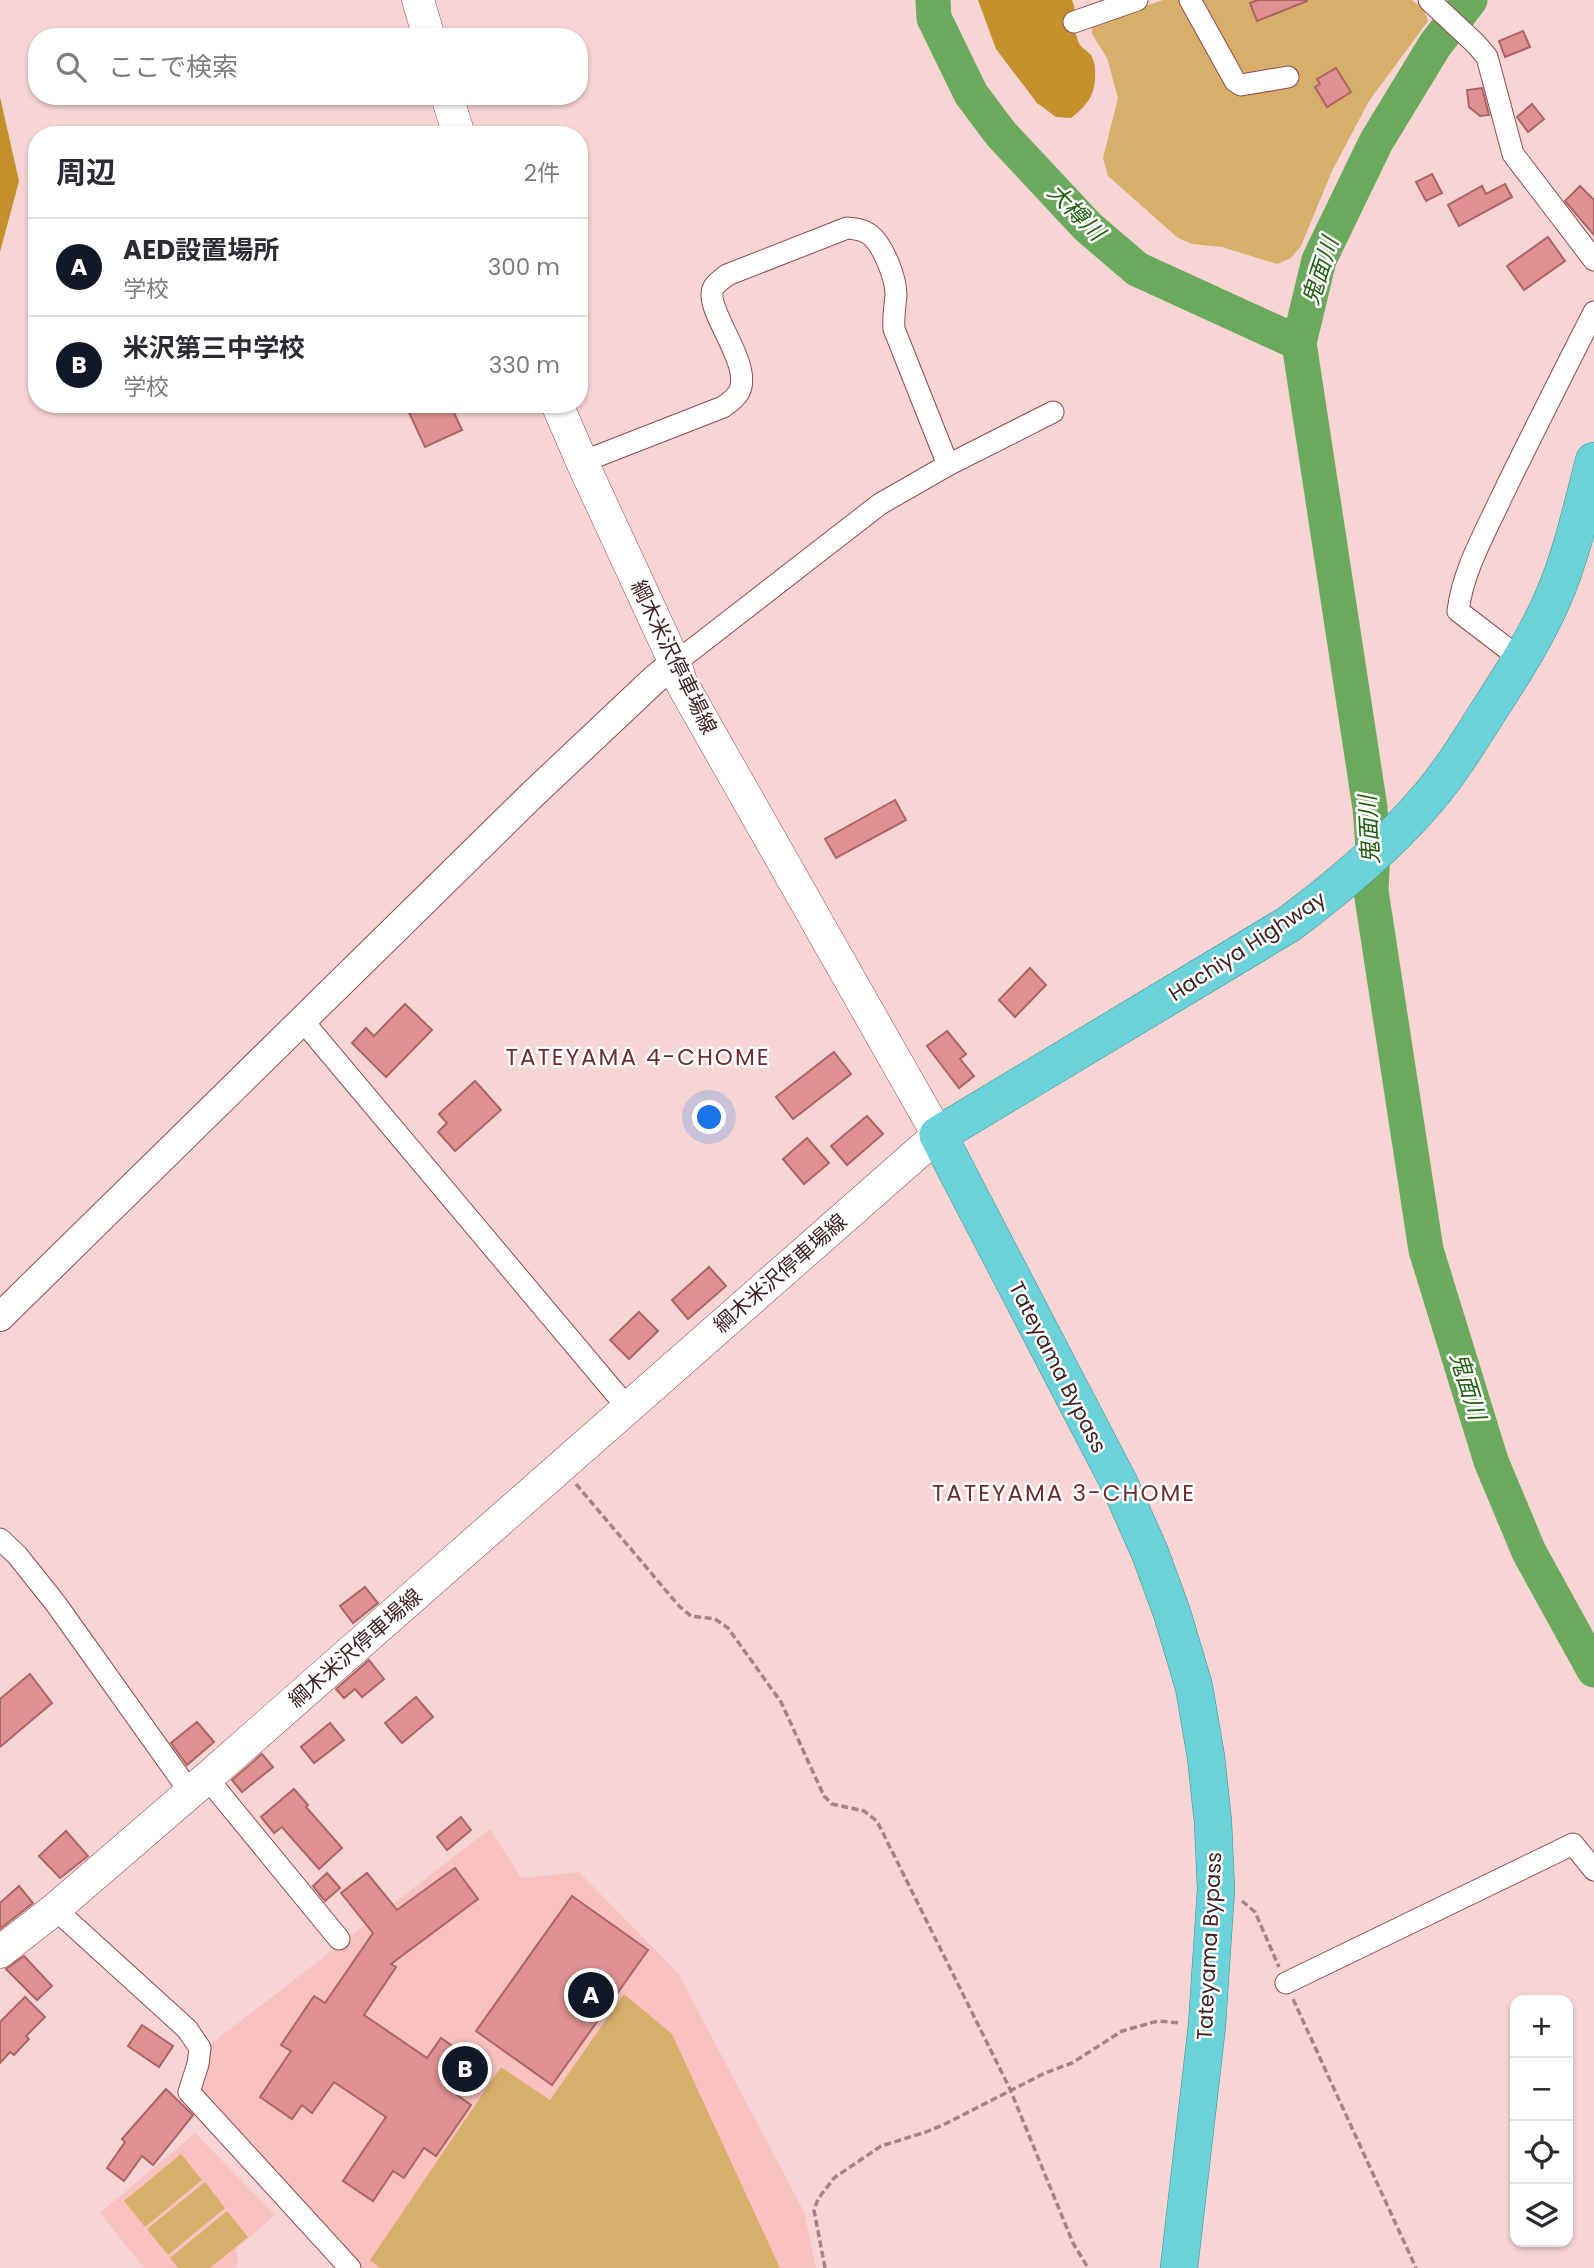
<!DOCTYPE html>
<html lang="ja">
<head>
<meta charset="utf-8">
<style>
  :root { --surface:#fff; --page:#f2f2f3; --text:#2b2b33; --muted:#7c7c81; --line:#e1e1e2; --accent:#111827 }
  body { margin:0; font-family:Poppins,"Noto Sans JP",sans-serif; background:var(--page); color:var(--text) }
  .controls { position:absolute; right:21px; bottom:21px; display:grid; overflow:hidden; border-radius:14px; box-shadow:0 2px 5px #0004 }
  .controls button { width:63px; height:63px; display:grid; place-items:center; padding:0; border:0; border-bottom:2px solid var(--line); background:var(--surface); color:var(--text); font:35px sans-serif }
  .you { position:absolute; left:710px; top:1118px; width:24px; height:24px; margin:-18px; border:5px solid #fff; border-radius:50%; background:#1a73e8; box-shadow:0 0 0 10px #1a73e833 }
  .badge { display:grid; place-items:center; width:46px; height:46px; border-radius:50%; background:var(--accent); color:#fff; font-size:23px; font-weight:700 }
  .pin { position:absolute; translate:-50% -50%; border:4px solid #fff; box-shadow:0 2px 7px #0006 }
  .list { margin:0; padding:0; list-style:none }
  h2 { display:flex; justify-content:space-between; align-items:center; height:91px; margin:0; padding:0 28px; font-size:30px }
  h2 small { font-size:23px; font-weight:400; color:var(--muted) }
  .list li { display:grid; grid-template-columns:46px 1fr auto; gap:21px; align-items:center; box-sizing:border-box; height:98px; padding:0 28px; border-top:2px solid var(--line) }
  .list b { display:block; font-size:26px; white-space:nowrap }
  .list p { margin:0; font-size:23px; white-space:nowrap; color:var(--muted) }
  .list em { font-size:23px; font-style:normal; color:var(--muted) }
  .icon { flex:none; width:38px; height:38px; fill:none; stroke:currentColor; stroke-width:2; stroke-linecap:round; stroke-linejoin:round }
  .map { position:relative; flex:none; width:1594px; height:2268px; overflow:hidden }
  .search { position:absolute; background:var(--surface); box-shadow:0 2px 5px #0004; left:28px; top:28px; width:560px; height:77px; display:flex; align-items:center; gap:18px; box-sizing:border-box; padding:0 24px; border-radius:28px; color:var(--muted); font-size:26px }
  .panel { position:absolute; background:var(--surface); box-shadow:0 2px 5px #0004; left:28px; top:126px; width:560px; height:287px; border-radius:28px }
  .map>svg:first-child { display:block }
  .built { fill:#f8c2c1 }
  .green { fill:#d7af6b }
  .forest { fill:#c3902c }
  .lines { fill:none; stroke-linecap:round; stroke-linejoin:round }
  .river { stroke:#6baa5d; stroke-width:35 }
  .building { fill:#e09292; stroke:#ac6464; stroke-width:2 }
  .minor-casing { stroke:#904b4c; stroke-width:23 }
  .tertiary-casing { stroke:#904b4c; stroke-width:30 }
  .secondary-casing { stroke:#904b4c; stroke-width:33 }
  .trunk-casing { stroke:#428d91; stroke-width:38 }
  .path { stroke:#a38483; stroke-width:3.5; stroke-dasharray:7 3.5; stroke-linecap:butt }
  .minor { stroke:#fff; stroke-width:21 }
  .tertiary { stroke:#fff; stroke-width:28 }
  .secondary { stroke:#fff; stroke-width:32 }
  .trunk { stroke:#6ad2d8; stroke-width:37 }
  .labels { text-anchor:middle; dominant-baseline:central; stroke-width:5; stroke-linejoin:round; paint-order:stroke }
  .street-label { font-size:21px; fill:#3f2121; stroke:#fff }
  .water-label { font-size:23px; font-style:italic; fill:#226012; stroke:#fff }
  .neighbourhood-label { font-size:23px; letter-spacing:2px; fill:#6e2c2f; stroke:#fff }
</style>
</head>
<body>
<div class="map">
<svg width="1594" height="2268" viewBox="0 0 1594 2268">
  <rect width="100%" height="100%" fill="#f6d5d4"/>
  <!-- built -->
  <g class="built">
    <path d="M490 1829 521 1878 579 1872 678 1973 804 2212 816 2268H356L194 2093 211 2044Z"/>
    <path d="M195 2133 275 2215 236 2249 238 2265 234 2268H144L100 2213Z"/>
  </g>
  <!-- green -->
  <g class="green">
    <path d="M1163 0H1412L1424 10 1428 21 1369 101 1332 171 1301 246 1291 258 1277 264 1222 247 1192 244 1178 238 1108 176 1103 158 1118 98 1107 58 1092 34V25Z"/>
    <path d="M624 1994 672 2034 780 2268H380L370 2260 501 2067 550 2100Z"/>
    <path d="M181 2154 202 2180 145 2227 124 2201Z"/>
    <path d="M205 2182 225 2208 168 2255 147 2229Z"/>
    <path d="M227 2211 248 2237 210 2268H178L170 2258Z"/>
  </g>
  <!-- forest -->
  <g class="forest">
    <path d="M978 0H1072C1078 13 1072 25 1077 38 1079 47 1085 49 1091 55 1094 60 1095 66 1095 71 1096 94 1088 105 1071 118L1056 117 1037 103 996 49Z"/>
    <path d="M0 97 19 181 0 252Z"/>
  </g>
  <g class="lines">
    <!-- river -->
    <g class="river">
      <path d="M933 0 934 18 971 94 1001 134 1088 227 1137 269 1299 343"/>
      <path d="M1470 0 1435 45 1376 142 1319 260 1299 343 1370 808 1373 848 1371 891 1426 1250 1491 1461 1529 1552 1594 1670"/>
    </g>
  </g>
  <!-- building -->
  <g class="building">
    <path d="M1258 0H1307V1L1257 21 1250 3Z"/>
    <path d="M1523 31 1530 47 1505 57 1499 41Z"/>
    <path d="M1336 68 1351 92 1327 107 1315 87 1320 84 1317 79Z"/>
    <path d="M1482 88 1489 115 1480 116 1469 107 1467 90Z"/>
    <path d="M1532 104 1544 119 1528 132 1517 117Z"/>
    <path d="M1432 174 1442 193 1426 201 1416 182Z"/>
    <path d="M1505 184 1512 197 1459 226 1448 205 1482 186 1486 194Z"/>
    <path d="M1580 186 1594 200V235L1565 201Z"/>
    <path d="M1548 237 1565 261 1524 290 1507 266Z"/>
    <path d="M405 404H450L462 430 425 447Z"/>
    <path d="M895 800 906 820 836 858 825 839Z"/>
    <path d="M1030 968 1046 985 1015 1017 999 1000Z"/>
    <path d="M405 1004 432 1030 386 1077 352 1043 366 1028 374 1036Z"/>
    <path d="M947 1031 966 1054 960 1059 974 1076 959 1088 927 1046Z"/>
    <path d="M834 1052 851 1074 793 1119 776 1097Z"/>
    <path d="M475 1081 501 1110 455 1151 438 1132 447 1123 439 1114Z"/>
    <path d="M867 1116 883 1134 847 1165 831 1146Z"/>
    <path d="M807 1138 829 1163 804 1184 783 1159Z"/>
    <path d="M709 1267 726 1286 688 1319 672 1300Z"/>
    <path d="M639 1312 658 1331 629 1359 610 1340Z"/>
    <path d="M365 1587 378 1603 353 1623 340 1606Z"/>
    <path d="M369 1660 384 1679 362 1697 355 1689 344 1698 336 1689Z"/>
    <path d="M30 1674 52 1703 0 1747V1699Z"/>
    <path d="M416 1697 433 1717 402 1743 385 1723Z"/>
    <path d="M197 1722 214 1742 187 1765 171 1743Z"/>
    <path d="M330 1723 344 1740 314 1763 301 1747Z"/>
    <path d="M262 1754 273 1767 242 1792 232 1780Z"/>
    <path d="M294 1789 308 1805 306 1807 342 1848 319 1869 282 1827 274 1833 261 1817Z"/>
    <path d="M461 1817 471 1830 447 1850 437 1837Z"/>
    <path d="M66 1831 88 1856 60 1878 39 1856Z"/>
    <path d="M455 1868 478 1899 391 1964 396 1967 364 2015 427 2058 441 2038 469 2058 455 2077 465 2084 457 2095 471 2105 436 2156 424 2148 404 2178 393 2171 373 2201 343 2181 386 2117 334 2082 312 2113 302 2105 292 2119 260 2097 291 2051 281 2045 314 1996 325 2003 373 1933 341 1893 367 1873 397 1910Z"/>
    <path d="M327 1873 340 1888 325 1901 313 1886Z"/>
    <path d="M19 1886 33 1903 0 1929V1903Z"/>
    <path d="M572 1896 648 1950 552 2085 476 2031Z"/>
    <path d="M24 1956 52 1986 37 2000 6 1969Z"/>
    <path d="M25 1997 45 2017 26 2036 29 2039 14 2055 10 2052 0 2063V2022Z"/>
    <path d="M142 2025 173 2046 159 2067 128 2046Z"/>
    <path d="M166 2089 193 2115 153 2165 142 2156 124 2181 107 2168 125 2142 122 2139Z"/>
  </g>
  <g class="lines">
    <defs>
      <g id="minor">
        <path d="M1190 0 1235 81 1241 85 1288 77"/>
        <path d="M1429 0 1476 44 1487 57 1513 154 1594 260"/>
        <path d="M1074 22 1137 0"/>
        <path d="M582 462 723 407C729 403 735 399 739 392 754 363 701 307 714 287 717 282 723 279 727 275L847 228C855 229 862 229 869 234 883 244 896 278 896 295 895 307 893 317 894 329L948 465"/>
        <path d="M1522 660 1458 611C1463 570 1485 533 1502 496 1532 434 1563 373 1594 312"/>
        <path d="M675 663 880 504 948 465 1053 412"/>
        <path d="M302 1020 627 1407"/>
        <path d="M0 1539 17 1555 56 1604 190 1792"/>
        <path d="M207 1778 339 1939"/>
        <path d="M55 1909 187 2029 200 2048 198 2064 189 2092 350 2268"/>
        <path d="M1286 1983 1573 1844 1594 1870"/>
      </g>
      <path id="tertiary" d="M0 1317 533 794 655 679 675 663"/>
      <g id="secondary">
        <path d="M418 0 429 37"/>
        <path d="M447 96 459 135"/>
        <path d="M0 1952 55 1909 207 1778 938 1135 681 682 675 663 582 462 557 404"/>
      </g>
      <path id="trunk" d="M1179 2268 1207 2025 1216 1889 1213 1822 1206 1757 1194 1687 1172 1613 1150 1553 1119 1483 938 1135 1289 924C1337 888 1383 850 1423 804 1450 774 1471 738 1493 704 1515 670 1537 635 1553 598 1572 554 1582 507 1594 461"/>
    </defs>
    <!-- minor casing -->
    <use href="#minor" class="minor-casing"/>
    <!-- tertiary casing -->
    <use href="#tertiary" class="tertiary-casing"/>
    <!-- secondary casing -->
    <use href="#secondary" class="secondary-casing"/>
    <!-- trunk casing -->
    <use href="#trunk" class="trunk-casing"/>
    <!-- path -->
    <g class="path">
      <path d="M576 1484 679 1606 691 1616 715 1619 728 1628 781 1702 824 1796 832 1804 864 1811 877 1821 1010 2089 1073 2243 1088 2268"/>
      <path d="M1242 1901 1255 1912 1279 1967"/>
      <path d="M1293 1999 1416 2268"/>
      <path d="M825 2268 814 2210 818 2199 834 2178 881 2146 926 2132 945 2124 1045 2073 1072 2063 1122 2031 1158 2021 1180 2023"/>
    </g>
    <!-- minor -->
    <use href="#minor" class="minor"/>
    <!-- tertiary -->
    <use href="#tertiary" class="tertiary"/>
    <!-- secondary -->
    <use href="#secondary" class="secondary"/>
    <!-- trunk -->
    <use href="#trunk" class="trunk"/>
  </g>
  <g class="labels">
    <!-- street labels -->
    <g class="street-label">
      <text transform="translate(674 657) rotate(64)">綱木米沢停車場線</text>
      <text transform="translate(1247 946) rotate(-33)">Hachiya Highway</text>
      <text transform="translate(780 1273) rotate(-41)">綱木米沢停車場線</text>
      <text transform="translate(1058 1367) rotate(63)">Tateyama Bypass</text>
      <text transform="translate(355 1648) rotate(-41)">綱木米沢停車場線</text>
      <text transform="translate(1209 1946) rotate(-87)">Tateyama Bypass</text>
    </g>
    <!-- water labels -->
    <g class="water-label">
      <text transform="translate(1076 212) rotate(45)">大樽川</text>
      <text transform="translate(1320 271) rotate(-72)">鬼面川</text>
      <text transform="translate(1369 830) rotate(-93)">鬼面川</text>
      <text transform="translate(1468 1386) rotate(73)">鬼面川</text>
    </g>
    <!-- neighbourhood labels -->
    <g class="neighbourhood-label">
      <text x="638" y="1057">TATEYAMA 4-CHOME</text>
      <text x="1064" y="1493">TATEYAMA 3-CHOME</text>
    </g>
  </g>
</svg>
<div class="controls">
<button>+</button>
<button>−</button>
<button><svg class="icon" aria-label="locate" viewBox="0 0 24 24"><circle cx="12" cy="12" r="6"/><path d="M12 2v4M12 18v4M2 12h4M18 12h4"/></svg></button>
<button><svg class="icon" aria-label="layers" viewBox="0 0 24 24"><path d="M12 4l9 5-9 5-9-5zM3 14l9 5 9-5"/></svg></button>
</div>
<div class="you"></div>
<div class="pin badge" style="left:591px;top:1995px">A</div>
<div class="pin badge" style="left:465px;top:2069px">B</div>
<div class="search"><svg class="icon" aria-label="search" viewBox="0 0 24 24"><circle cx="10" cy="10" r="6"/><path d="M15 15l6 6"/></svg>ここで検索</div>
<section class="panel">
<h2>周辺<small>2件</small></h2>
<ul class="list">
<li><span class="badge">A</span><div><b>AED設置場所</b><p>学校</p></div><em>300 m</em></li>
<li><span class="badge">B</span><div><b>米沢第三中学校</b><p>学校</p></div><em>330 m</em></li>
</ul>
</section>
</div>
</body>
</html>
